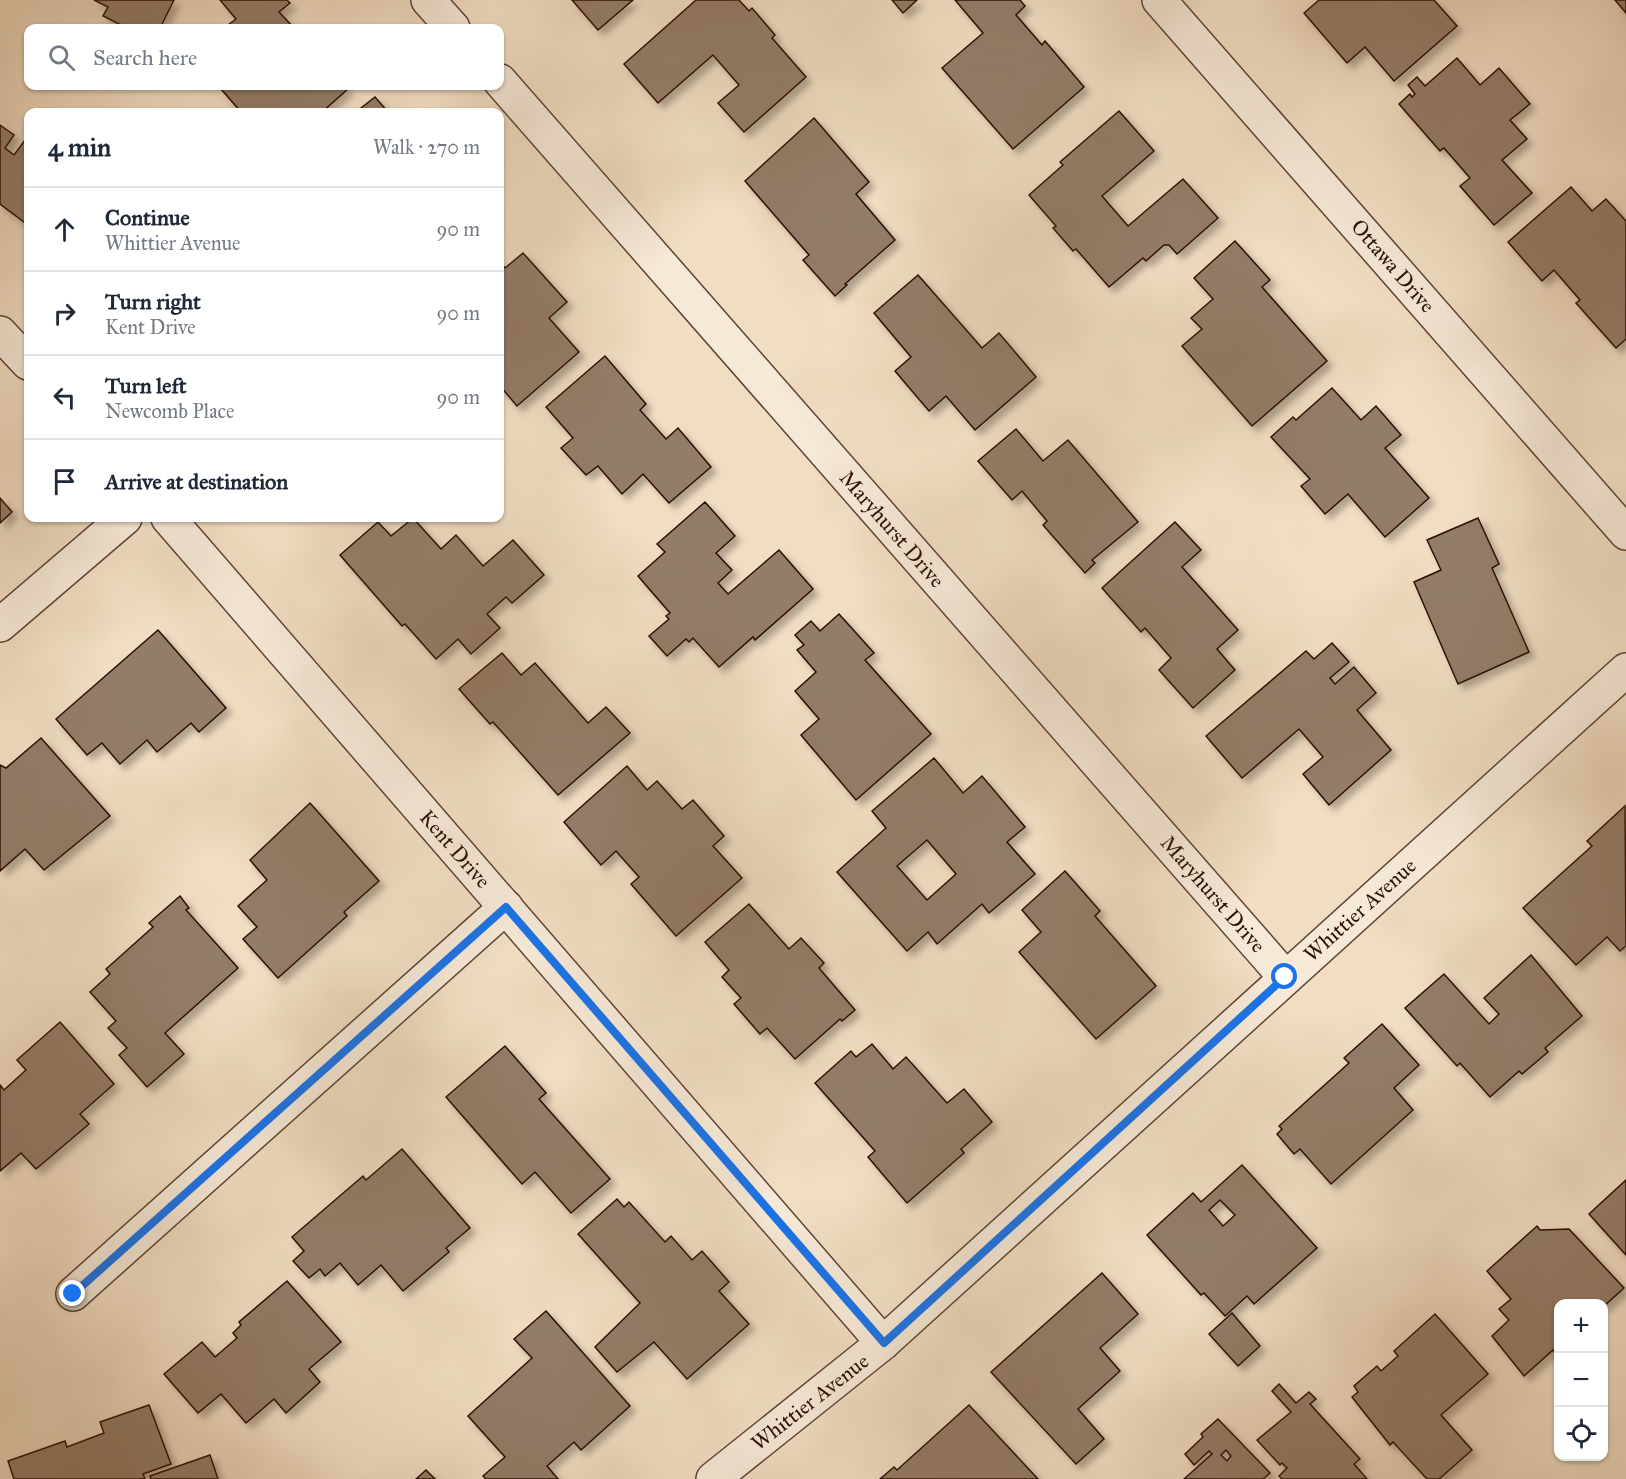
<!DOCTYPE html>
<html lang="en">
<head>
<meta charset="utf-8">
<style>
  :root { --surface:#fff; --page:#f6f6f7; --text:#1f2937; --muted:#747a83; --line:#e0e1e3 }
  body { margin:0; font-family:"IM FELL Great Primer",serif; background:var(--page); color:var(--text) }
  .controls { position:absolute; right:18px; bottom:18px; display:grid; overflow:hidden; border-radius:12px; box-shadow:0 2px 4px #0004 }
  .controls button { width:54px; height:54px; display:grid; place-items:center; padding:0; border:0; border-bottom:2px solid var(--line); background:var(--surface); color:var(--text); font:30px sans-serif }
  .stop { position:absolute; width:18px; height:18px; margin:-14px; border:4px solid #1a73e8; border-radius:50%; background:#fff }
  .stop.end { background:#1a73e8; border-color:#fff; box-shadow:0 2px 6px #0008 }
  .list { margin:0; padding:0; list-style:none }
  h2 { display:flex; justify-content:space-between; align-items:center; height:78px; margin:0; padding:0 24px; font-size:26px }
  h2 small { font-size:20px; font-weight:400; color:var(--muted) }
  .list li { display:grid; grid-template-columns:39px 1fr auto; gap:18px; align-items:center; box-sizing:border-box; height:84px; padding:0 24px; border-top:2px solid var(--line) }
  .list b { display:block; font-size:22px; white-space:nowrap }
  .list p { margin:0; font-size:20px; white-space:nowrap; color:var(--muted) }
  .list em { font-size:20px; font-style:normal; color:var(--muted) }
  .icon { flex:none; width:33px; height:33px; fill:none; stroke:currentColor; stroke-width:2; stroke-linecap:round; stroke-linejoin:round }
  .map { position:relative; flex:none; width:1626px; height:1479px; overflow:hidden }
  .search { position:absolute; background:var(--surface); box-shadow:0 2px 4px #0004; left:24px; top:24px; width:480px; height:66px; display:flex; align-items:center; gap:15px; box-sizing:border-box; padding:0 21px; border-radius:12px; color:var(--muted); font-size:22px }
  .panel { position:absolute; background:var(--surface); box-shadow:0 2px 4px #0004; left:24px; top:108px; width:480px; height:414px; border-radius:12px }
  .map>svg:first-child { display:block }
  .building { fill:#937b67; stroke:#2d1104; stroke-width:1.5; fill-rule:evenodd; filter:url(#shadow) }
  .lines { fill:none; stroke-linecap:round; stroke-linejoin:round }
  .minor-casing { stroke:#5e4434; stroke-width:36 }
  .minor { stroke:#f6e9d7; stroke-width:33 }
  .route { stroke:#1a73e8; stroke-width:8 }
  .labels { text-anchor:middle; dominant-baseline:central; stroke-width:4.5; stroke-linejoin:round; paint-order:stroke }
  .street-label { font-size:21px; fill:#2d1104; stroke:#f6e9d7 }
</style>
</head>
<body>
<div class="map">
<svg width="1626" height="1479" viewBox="0 0 1626 1479">
  <defs>
    <filter id="shadow"><feDropShadow dx="5.5" dy="5.5" stdDeviation="3" flood-color="#0004"/></filter>
  </defs>
  <rect width="100%" height="100%" fill="#f1ddc2"/>
  <filter id="stains"><feTurbulence type="fractalNoise" baseFrequency=".00333" numOctaves="4"/><feColorMatrix values="0 0 0 0 .2 0 0 0 0 .09 0 0 0 0 .02 0 0 0 .5 -.17"/></filter>
  <radialGradient id="worn" r=".72"><stop offset=".6" stop-color="#630" stop-opacity="0"/><stop offset="1" stop-color="#630" stop-opacity=".3"/></radialGradient>
  <!-- building -->
  <g class="building">
    <path d="M94 0H174L160 28H127L103 16 108 7Z"/>
    <path d="M220 0H287L290 3 279 12 294 28H224L236 19Z"/>
    <path d="M572 0H633L598 30Z"/>
    <path d="M696 0H739L749 11 752 8 775 35 772 38 806 77 744 132 718 103 739 85 713 55 658 103 624 64Z"/>
    <path d="M892 0H917L903 13Z"/>
    <path d="M955 0H1020L1025 6 1016 15 1042 45 1045 41 1084 87 1013 149 942 68 983 33Z"/>
    <path d="M1319 0H1434L1457 26 1394 81 1365 47 1347 63 1304 13Z"/>
    <path d="M1615 0H1626V13Z"/>
    <path d="M1457 58 1480 85 1499 68 1530 104 1510 120 1527 139 1502 160 1532 193 1494 225 1460 186 1470 178 1444 148 1440 151 1399 104 1410 94 1412 97 1415 94 1408 85 1417 77 1425 86Z"/>
    <path d="M225 86H345L348 89 322 112H241L221 89Z"/>
    <path d="M375 97 388 112H356Z"/>
    <path d="M1119 111 1154 151 1102 196 1128 226 1183 179 1218 218 1177 254 1169 245H1164L1146 261 1143 258 1109 287 1076 249 1073 251 1053 228 1056 226 1029 195 1063 165 1060 162Z"/>
    <path d="M814 118 869 182 856 194 895 240 845 284 847 285 835 296 803 260 809 255 745 181Z"/>
    <path d="M0 125 14 135 5 148 14 155 28 136V225L0 204Z"/>
    <path d="M1571 187 1592 211 1606 199 1626 221V339L1616 348 1576 303 1580 300 1554 270 1542 281 1508 242Z"/>
    <path d="M1235 241 1270 280 1262 287 1327 361 1252 426 1182 346 1202 329 1191 318 1213 299 1194 278Z"/>
    <path d="M523 253 567 302 549 318 579 352 517 406 500 386V262L505 268Z"/>
    <path d="M918 275 982 348 999 333 1036 377 975 430 946 396 929 411 895 371 911 357 874 313Z"/>
    <path d="M605 356 646 404 640 410 666 439 678 428 711 467 669 503 643 474 622 494 598 466 586 475 561 448 573 438 546 407Z"/>
    <path d="M1332 388 1361 420 1376 406 1401 435 1385 448 1429 498 1385 537 1348 494 1325 514 1301 486 1310 479 1271 437 1293 417 1296 420Z"/>
    <path d="M1016 429 1043 461 1068 440 1138 522 1092 560 1095 563 1085 573 1043 525 1047 521 1022 491 1012 500 978 461Z"/>
    <path d="M0 498 12 512 0 523Z"/>
    <path d="M705 502 735 536 716 553 732 570 718 583 728 594 779 550 813 589 755 640 753 637 719 667 693 638 689 642 686 639 667 656 649 636 669 619 666 616 670 613 638 576 665 552 657 544Z"/>
    <path d="M413 518 441 549 456 535 483 566 513 540 544 575 512 603 506 597 487 614 500 628 471 654 458 639 436 659 405 624 402 626 340 555 378 522 391 536Z"/>
    <path d="M1478 518 1499 564 1492 568 1529 652 1458 684 1414 582 1441 570 1427 540Z"/>
    <path d="M1175 522 1201 550 1182 567 1238 630 1217 649 1235 670 1193 708 1159 670 1171 658 1145 628 1141 632 1102 588Z"/>
    <path d="M839 614 874 653 865 660 931 734 856 800 801 735 819 719 795 691 816 672 797 650 804 645 795 635 811 621 820 631Z"/>
    <path d="M158 630 226 708 199 732 191 723 157 752 147 740 120 764 102 743 87 755 56 719Z"/>
    <path d="M1332 643 1349 662 1330 678 1335 684 1354 667 1376 693 1357 710 1391 750 1329 805 1303 774 1323 757 1299 729 1242 778 1206 736 1306 651 1314 659Z"/>
    <path d="M502 653 521 675 535 663 588 723 606 707 630 733 558 795 493 722 490 724 459 689Z"/>
    <path d="M41 738 110 816 44 870 25 849 0 871V765L6 768Z"/>
    <path d="M934 758 963 793 982 776 1025 827 1007 842 1035 874 989 913 982 904 937 944 928 932 907 951 837 872 886 828 872 811ZM927 840 956 874 927 900 897 866Z"/>
    <path d="M627 766 647 790 657 781 682 809 693 800 724 836 713 846 742 878 676 936 631 884 639 877 616 851 601 865 564 822Z"/>
    <path d="M310 803 379 881 344 912 347 916 278 978 243 939 257 927 238 906 267 880 250 860Z"/>
    <path d="M1625 806 1626 946 1620 951 1607 937 1576 965 1523 908 1592 846 1587 841Z"/>
    <path d="M1065 871 1100 911 1095 916 1156 986 1096 1039 1019 952 1041 932 1022 910Z"/>
    <path d="M180 896 189 908 186 910 238 968 165 1033 184 1054 147 1087 119 1055 127 1048 108 1028 116 1021 90 992 110 974 106 969 153 927 149 923Z"/>
    <path d="M749 904 789 949 801 938 824 963 819 968 855 1010 842 1021 840 1019 795 1059 767 1028 760 1034 734 1004 741 998 722 977 729 970 705 942Z"/>
    <path d="M1531 955 1582 1016 1545 1048 1548 1052 1522 1074 1519 1071 1490 1097 1460 1063 1457 1066 1405 1008 1444 974 1489 1024 1499 1014 1484 998Z"/>
    <path d="M60 1022 114 1084 80 1114 89 1124 36 1169 21 1153 0 1171V1085L4 1090 26 1070 17 1060Z"/>
    <path d="M1382 1024 1419 1065 1394 1088 1413 1110 1331 1184 1300 1149 1294 1154 1277 1134 1282 1129 1279 1126 1349 1063 1344 1058Z"/>
    <path d="M872 1044 893 1069 906 1057 947 1103 964 1089 992 1122 961 1149 964 1153 907 1203 868 1157 875 1151 815 1083 851 1051 856 1057Z"/>
    <path d="M505 1046 546 1093 539 1099 610 1179 571 1213 535 1172 522 1184 446 1097Z"/>
    <path d="M402 1149 470 1228 446 1248 449 1252 403 1291 381 1265 358 1285 340 1263 325 1276 320 1269 309 1278 293 1261 304 1251 292 1237 363 1176 366 1180Z"/>
    <path d="M1242 1165 1317 1248 1254 1304 1247 1296 1225 1316 1204 1293 1201 1295 1147 1235 1193 1193 1201 1202ZM1220 1200 1235 1215 1223 1226 1209 1210Z"/>
    <path d="M1626 1180V1255L1589 1214Z"/>
    <path d="M617 1199 624 1207 629 1202 665 1242 671 1236 692 1260 702 1251 729 1282 719 1291 749 1324 687 1379 654 1342 617 1372 595 1347 640 1303 578 1234Z"/>
    <path d="M1537 1226 1540 1230 1569 1229 1624 1288 1604 1306V1304H1558V1350L1555 1353 1553 1350 1524 1376 1492 1336 1509 1320 1499 1309 1511 1299 1487 1271Z"/>
    <path d="M1102 1273 1138 1314 1100 1348 1120 1371 1078 1409 1104 1439 1076 1464 991 1372Z"/>
    <path d="M287 1281 341 1342 309 1369 320 1382 286 1413 274 1399 246 1423 221 1394 198 1413 164 1374 202 1342 215 1357 237 1338 233 1333 241 1325 239 1322Z"/>
    <path d="M546 1311 630 1406 581 1450 574 1442 547 1466 558 1479H486L483 1476 505 1457 468 1416 532 1358 514 1339Z"/>
    <path d="M1232 1313 1260 1346 1238 1366 1209 1334Z"/>
    <path d="M1435 1314 1488 1374 1441 1415 1472 1450 1439 1479H1427L1393 1442 1390 1445 1352 1397 1358 1392 1354 1386 1377 1366 1381 1371 1398 1356 1394 1351Z"/>
    <path d="M1279 1384 1296 1403 1309 1392 1316 1399 1310 1404 1360 1459 1354 1464 1367 1479H1282L1279 1476 1287 1468 1282 1463 1280 1465 1257 1440 1291 1412 1272 1391Z"/>
    <path d="M149 1405 171 1464 143 1474 145 1479H14L8 1461 65 1441 67 1447 104 1433 100 1422Z"/>
    <path d="M969 1405 1038 1479H880L894 1467 897 1470Z"/>
    <path d="M1218 1419 1270 1473 1263 1479H1184L1212 1454 1209 1451 1194 1465 1185 1454 1203 1437 1201 1434ZM1226 1450 1231 1456 1227 1461 1221 1455Z"/>
    <path d="M210 1455 218 1479H151L150 1476Z"/>
    <path d="M426 1470 435 1479H416Z"/>
  </g>
  <g class="lines">
    <defs>
      <g id="minor">
        <path d="M428 0 453 28"/>
        <path d="M1159 0 1626 533"/>
        <path d="M500 81 1285 977"/>
        <path d="M0 333 28 363"/>
        <path d="M168 518 883 1343"/>
        <path d="M0 625 125 518"/>
        <path d="M73 1294 506 907"/>
        <path d="M713 1479 883 1343 1626 670"/>
      </g>
    </defs>
    <!-- minor casing -->
    <use href="#minor" class="minor-casing"/>
    <!-- minor -->
    <use href="#minor" class="minor"/>
  </g>
  <g class="lines">
    <!-- route -->
    <path class="route" d="M73 1294 506 907 884 1343 1285 977"/>
  </g>
  <g class="labels">
    <!-- street labels -->
    <g class="street-label">
      <text transform="translate(1393 266) rotate(49)">Ottawa Drive</text>
      <text transform="translate(892 529) rotate(49)">Maryhurst Drive</text>
      <text transform="translate(455 849) rotate(49)">Kent Drive</text>
      <text transform="translate(1213 894) rotate(49)">Maryhurst Drive</text>
      <text transform="translate(1360 910) rotate(-42)">Whittier Avenue</text>
      <text transform="translate(810 1402) rotate(-38)">Whittier Avenue</text>
    </g>
  </g>
  <rect width="100%" height="100%" filter="url(#stains)"/>
  <rect width="100%" height="100%" fill="url(#worn)"/>
</svg>
<div class="controls">
<button>+</button>
<button>−</button>
<button><svg class="icon" aria-label="locate" viewBox="0 0 24 24"><circle cx="12" cy="12" r="6"/><path d="M12 2v4M12 18v4M2 12h4M18 12h4"/></svg></button>
</div>
<div class="stop" style="left:1285px;top:977px"></div>
<div class="stop end" style="left:73px;top:1294px"></div>
<div class="search"><svg class="icon" aria-label="search" viewBox="0 0 24 24"><circle cx="10" cy="10" r="6"/><path d="M15 15l6 6"/></svg>Search here</div>
<section class="panel">
<h2>4 min<small>Walk · 270 m</small></h2>
<ul class="list">
<li><svg class="icon" aria-label="ahead" viewBox="0 0 24 24"><path d="M12 20V5M6 11l6-6 6 6"/></svg><div><b>Continue</b><p>Whittier Avenue</p></div><em>90 m</em></li>
<li><svg class="icon" aria-label="right" viewBox="0 0 24 24"><path d="M7 20v-9h11M14 6l5 5-5 5"/></svg><div><b>Turn right</b><p>Kent Drive</p></div><em>90 m</em></li>
<li><svg class="icon" aria-label="left" viewBox="0 0 24 24"><path d="M17 20v-9H6M10 6l-5 5 5 5"/></svg><div><b>Turn left</b><p>Newcomb Place</p></div><em>90 m</em></li>
<li><svg class="icon" aria-label="arrive" viewBox="0 0 24 24"><path d="M6 21V4h12l-3 4 3 4H6"/></svg><div><b>Arrive at destination</b></div></li>
</ul>
</section>
</div>
</body>
</html>
